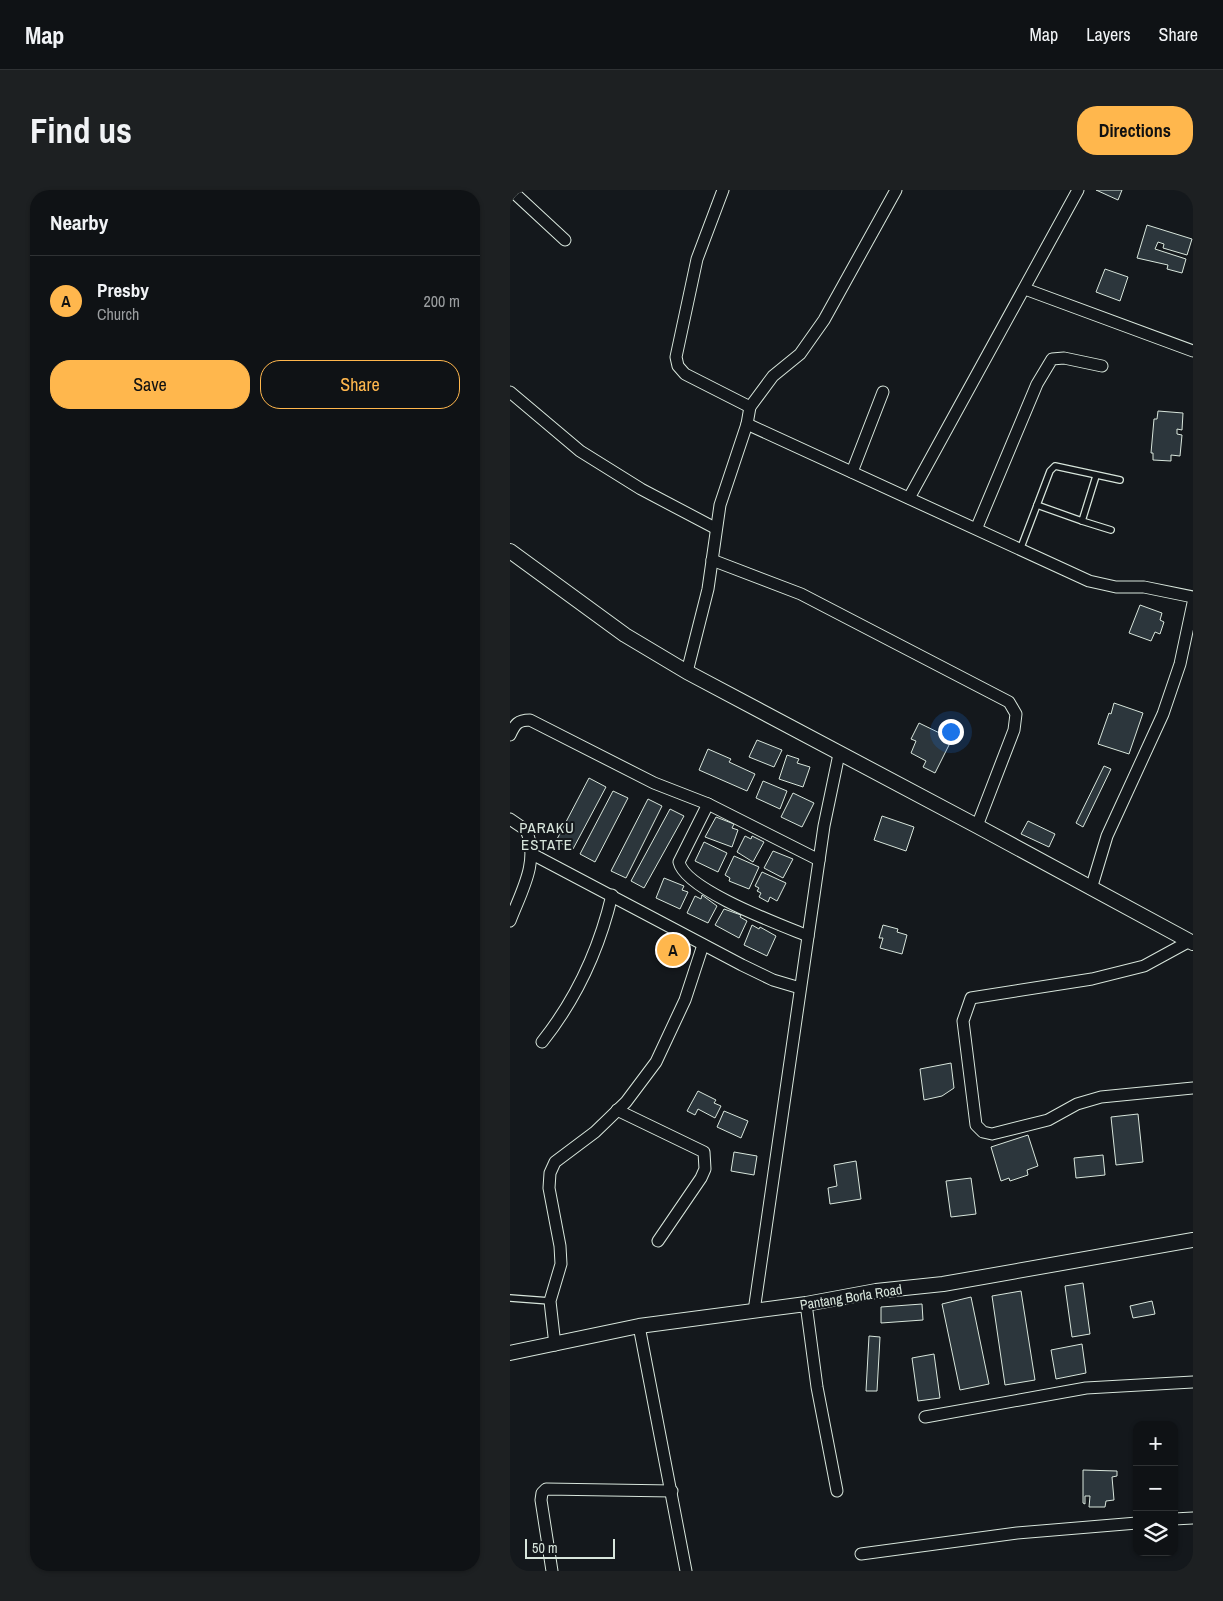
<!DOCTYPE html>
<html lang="en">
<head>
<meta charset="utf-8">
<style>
  :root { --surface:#0f1215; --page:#1d2022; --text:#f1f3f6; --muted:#9b9ea0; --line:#2f3234; --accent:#ffb74d }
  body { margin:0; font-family:"Archivo Narrow",sans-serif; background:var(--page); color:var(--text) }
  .controls { position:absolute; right:15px; bottom:15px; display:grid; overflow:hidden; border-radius:10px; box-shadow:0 1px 4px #0004 }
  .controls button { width:45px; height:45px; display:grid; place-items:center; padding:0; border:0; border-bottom:1px solid var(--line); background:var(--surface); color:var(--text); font:25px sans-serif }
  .scale { position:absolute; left:15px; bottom:12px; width:90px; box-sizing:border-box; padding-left:5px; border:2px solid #d8e6dc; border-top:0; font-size:14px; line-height:18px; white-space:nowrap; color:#d8e6dc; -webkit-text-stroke:4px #14181c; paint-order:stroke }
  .you { position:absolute; left:440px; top:541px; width:18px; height:18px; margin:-12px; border:4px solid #fff; border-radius:50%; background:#1a73e8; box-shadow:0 0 0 8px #1a73e833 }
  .badge { display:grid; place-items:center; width:32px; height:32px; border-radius:50%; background:var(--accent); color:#111; font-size:16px; font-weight:700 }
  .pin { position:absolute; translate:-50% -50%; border:2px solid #fff; box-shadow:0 1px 5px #0006 }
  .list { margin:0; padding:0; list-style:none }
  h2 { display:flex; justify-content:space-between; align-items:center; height:65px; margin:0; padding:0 20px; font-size:21px }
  h2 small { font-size:16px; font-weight:400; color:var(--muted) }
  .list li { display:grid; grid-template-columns:32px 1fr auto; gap:15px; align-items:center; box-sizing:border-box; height:90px; padding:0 20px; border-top:1px solid var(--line) }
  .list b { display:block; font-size:19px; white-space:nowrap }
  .list p { margin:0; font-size:16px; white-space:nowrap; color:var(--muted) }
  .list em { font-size:16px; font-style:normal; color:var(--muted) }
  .actions { display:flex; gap:10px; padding:15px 20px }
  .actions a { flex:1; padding:11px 0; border:1px solid var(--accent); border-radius:20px; text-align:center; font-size:18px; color:var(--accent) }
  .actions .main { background:var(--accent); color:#111 }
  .icon { flex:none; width:28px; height:28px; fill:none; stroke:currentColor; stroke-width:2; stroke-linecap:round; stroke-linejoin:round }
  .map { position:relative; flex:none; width:683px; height:1381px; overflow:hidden; border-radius:20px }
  header { display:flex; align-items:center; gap:30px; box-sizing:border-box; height:70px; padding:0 25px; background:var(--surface); border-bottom:1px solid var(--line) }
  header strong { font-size:24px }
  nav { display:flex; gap:28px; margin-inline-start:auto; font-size:18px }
  .intro { display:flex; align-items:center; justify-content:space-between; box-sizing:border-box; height:120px; padding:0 30px }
  h1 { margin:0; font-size:35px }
  .button { padding:12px 22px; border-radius:20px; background:var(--accent); color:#111; font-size:18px; font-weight:700 }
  main { display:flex; gap:30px; padding:0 30px }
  aside { flex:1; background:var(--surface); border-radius:20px; box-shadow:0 1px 4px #0004 }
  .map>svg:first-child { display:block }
  .building { fill:#2c363c; stroke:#d8e6dc }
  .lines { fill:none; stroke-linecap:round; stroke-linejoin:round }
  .service-casing { stroke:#d8e6dc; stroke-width:8 }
  .minor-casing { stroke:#d8e6dc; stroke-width:13 }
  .tertiary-casing { stroke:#d8e6dc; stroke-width:16 }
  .service { stroke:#14181c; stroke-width:5.5 }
  .minor { stroke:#14181c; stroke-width:11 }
  .tertiary { stroke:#14181c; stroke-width:14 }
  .labels { text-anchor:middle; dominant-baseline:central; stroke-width:4; stroke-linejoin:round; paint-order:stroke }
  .street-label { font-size:14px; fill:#d8e6dc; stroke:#14181c }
  .neighbourhood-label { font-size:15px; letter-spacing:1px; fill:#d8e6dc; stroke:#14181c }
</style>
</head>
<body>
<header>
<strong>Map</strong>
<nav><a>Map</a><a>Layers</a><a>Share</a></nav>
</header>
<div class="intro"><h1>Find us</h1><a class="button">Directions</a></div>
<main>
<aside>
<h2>Nearby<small></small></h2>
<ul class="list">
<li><span class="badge">A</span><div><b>Presby</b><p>Church</p></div><em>200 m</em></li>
</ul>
<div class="actions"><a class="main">Save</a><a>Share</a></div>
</aside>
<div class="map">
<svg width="683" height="1381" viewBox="0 0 683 1381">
  <rect width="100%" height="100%" fill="#14181c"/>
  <!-- building -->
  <g class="building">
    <path d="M586 0H612L608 10Z"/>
    <path d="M637 35 682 49 677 65 653 58 654 54 648 52 645 59 676 69 672 83 657 79 658 75 627 68Z"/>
    <path d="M595 79 618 87 610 111 586 102Z"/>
    <path d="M648 221 673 223 672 240 667 239V244L672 245 670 266 661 265V271L643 270V263H641L644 229H647Z"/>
    <path d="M630 415 652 423 650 430 654 432 650 444 645 442 641 451 619 443Z"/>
    <path d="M604 513 633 523 619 564 588 554 599 523 601 524Z"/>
    <path d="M409 533 442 549 425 583 413 577 416 571 401 563 406 551 401 549Z"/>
    <path d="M247 550 272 560 264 577 239 567Z"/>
    <path d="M198 559 221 569 219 572 245 584 237 601 189 580Z"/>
    <path d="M277 565 289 569 287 573 300 577 293 597 269 589Z"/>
    <path d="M594 576 601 579 573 637 566 633Z"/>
    <path d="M79 588 96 597 63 659 46 651Z"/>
    <path d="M253 591 277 601 270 619 246 608Z"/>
    <path d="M103 601 118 608 85 672 70 664Z"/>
    <path d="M283 603 304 613 292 637 271 627Z"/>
    <path d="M138 609 152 616 116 688 101 681Z"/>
    <path d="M160 619 174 626 134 698 121 691Z"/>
    <path d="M372 626 404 637 396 661 364 650Z"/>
    <path d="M206 627 224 634 222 638 228 640 222 657 195 647Z"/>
    <path d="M518 631 545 644 539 657 511 644Z"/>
    <path d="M235 646 241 649 242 646 254 652 243 672 227 662Z"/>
    <path d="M194 652 217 663 208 682 185 671Z"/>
    <path d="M263 661 283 669 273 688 254 678Z"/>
    <path d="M224 666 249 677 239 699 219 691 220 688 215 685Z"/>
    <path d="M252 682 276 693 267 711 260 707 258 712 249 707 251 703 247 701 249 698 245 696Z"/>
    <path d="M154 688 174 696 172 700 178 702 170 719 146 708Z"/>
    <path d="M192 705 207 716 198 733 177 723 185 706 191 709Z"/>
    <path d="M214 719 231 725 230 727 237 731 229 748 205 735Z"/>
    <path d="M242 735 249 739 250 737 266 746 257 766 234 755Z"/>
    <path d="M373 735 388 739 387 742 397 745 392 764 370 758 373 748H369Z"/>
    <path d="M441 873 444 898 432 906 414 910 410 879Z"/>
    <path d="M188 901 206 910 204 913 211 916 205 928 188 919 185 925 177 921Z"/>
    <path d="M214 921 238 931 231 948 207 937Z"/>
    <path d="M628 924 633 972 606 975 601 927Z"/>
    <path d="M518 945 528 976 517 980 518 985 500 991 499 988 491 991 481 957Z"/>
    <path d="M224 962 247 966 244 985 221 981Z"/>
    <path d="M593 965 595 985 566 988 564 968Z"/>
    <path d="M346 971 351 1009 320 1014 318 998 327 996 324 975Z"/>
    <path d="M461 988 466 1024 441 1027 436 991Z"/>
    <path d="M573 1093 580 1144 562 1147 555 1096Z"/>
    <path d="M511 1101 525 1190 495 1195 482 1106Z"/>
    <path d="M461 1107 479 1194 450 1200 432 1114Z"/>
    <path d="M642 1111 645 1124 623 1128 620 1116Z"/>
    <path d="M412 1114 413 1130 371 1133V1117Z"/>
    <path d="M359 1146 370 1147 367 1201H356Z"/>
    <path d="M572 1154 576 1183 546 1189 541 1160Z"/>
    <path d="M424 1164 430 1208 408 1211 402 1168Z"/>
    <path d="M573 1280 607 1281V1286L602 1287 604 1310 596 1311 595 1317H579L580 1306H575V1314L573 1313Z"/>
  </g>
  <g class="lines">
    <defs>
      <g id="service">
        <path d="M527 315 572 331 586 286"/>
        <path d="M572 331 601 340"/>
        <path d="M510 360 540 281 545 276 610 290"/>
        <path d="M0 1108 40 1111"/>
      </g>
      <g id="minor">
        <path d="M1 0 55 50"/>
        <path d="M213 0 187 69 166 167 168 176 175 184 240 217"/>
        <path d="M515 99 683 161"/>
        <path d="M0 202 70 261 131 299 205 338"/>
        <path d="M237 234 579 391 606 397H634L683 407"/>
        <path d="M342 282 373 202"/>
        <path d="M399 308 568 0"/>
        <path d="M467 337 527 194 542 169 554 168 592 176"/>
        <path d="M202 370 291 404 499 512 506 524 504 540 467 636"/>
        <path d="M177 482 198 399 210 315 237 234 240 217 263 186 290 164 314 130 386 0"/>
        <path d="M0 545C5 534 8 530 20 530L144 593 198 614 309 670"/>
        <path d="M198 614 169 672C175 700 271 735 298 746"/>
        <path d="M0 629 16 640C30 671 11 702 0 731"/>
        <path d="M22 664 232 775 263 790 290 798"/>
        <path d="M581 699 597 646 653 524 670 474 683 413"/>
        <path d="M678 752 634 776 582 789 461 808 453 831 466 935 473 942 482 944 538 930 567 914 591 907 683 898"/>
        <path d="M32 852C67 808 89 760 102 705"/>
        <path d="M107 920 194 962 195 979 191 988 148 1051"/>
        <path d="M296 1114 307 1197 327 1301"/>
        <path d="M244 1121 314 636 329 564"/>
        <path d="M129 1136 176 1381"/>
        <path d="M45 1155 40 1111 51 1074 50 1056 39 998 40 983 45 972 85 942 116 912 146 872 175 810 193 755"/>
        <path d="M415 1227 576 1198 683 1192"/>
        <path d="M664 1329 683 1328"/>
        <path d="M351 1364 507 1343 627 1333"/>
        <path d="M42 1381 31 1310 32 1303 36 1299 162 1301"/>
      </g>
      <g id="tertiary">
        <path d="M0 361 115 445 177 482 467 636 683 753"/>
        <path d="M0 1163 129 1136 296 1114 366 1101 433 1094 683 1050"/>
      </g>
    </defs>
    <!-- service casing -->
    <use href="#service" class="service-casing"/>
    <!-- minor casing -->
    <use href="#minor" class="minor-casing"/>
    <!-- tertiary casing -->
    <use href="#tertiary" class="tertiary-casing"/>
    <!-- service -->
    <use href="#service" class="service"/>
    <!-- minor -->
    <use href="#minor" class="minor"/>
    <!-- tertiary -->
    <use href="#tertiary" class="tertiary"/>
  </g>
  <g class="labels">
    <!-- street labels -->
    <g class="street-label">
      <text transform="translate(341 1107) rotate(-9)">Pantang Borla Road</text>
    </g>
    <!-- neighbourhood labels -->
    <g class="neighbourhood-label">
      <text x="37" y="637">PARAKU<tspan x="37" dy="17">ESTATE</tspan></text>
    </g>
  </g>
</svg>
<div class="controls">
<button>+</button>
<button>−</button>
<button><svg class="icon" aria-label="layers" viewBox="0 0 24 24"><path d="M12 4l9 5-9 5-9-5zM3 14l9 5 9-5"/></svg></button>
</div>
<div class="scale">50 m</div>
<div class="you"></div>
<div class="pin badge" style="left:163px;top:760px">A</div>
</div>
</main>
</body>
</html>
